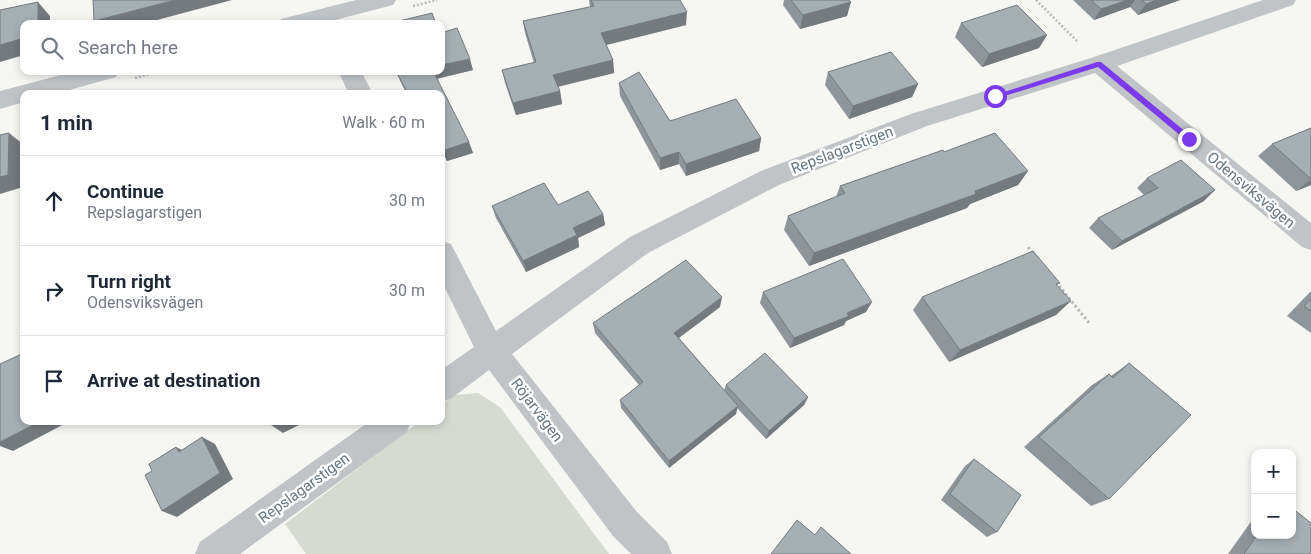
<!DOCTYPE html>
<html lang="en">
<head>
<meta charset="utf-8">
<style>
  :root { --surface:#fff; --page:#f6f6f7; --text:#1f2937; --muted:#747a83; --line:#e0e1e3 }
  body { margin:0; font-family:Roboto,sans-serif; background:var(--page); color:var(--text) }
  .controls { position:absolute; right:15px; bottom:15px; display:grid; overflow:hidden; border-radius:10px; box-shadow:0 2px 8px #0003 }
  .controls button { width:45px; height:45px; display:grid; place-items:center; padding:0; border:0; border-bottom:1px solid var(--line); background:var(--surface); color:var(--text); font:25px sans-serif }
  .stop { position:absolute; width:15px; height:15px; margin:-11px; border:4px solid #7c3aed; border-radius:50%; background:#fff }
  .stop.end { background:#7c3aed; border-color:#fff; box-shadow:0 1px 5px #0008 }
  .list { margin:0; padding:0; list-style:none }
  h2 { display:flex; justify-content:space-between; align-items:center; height:65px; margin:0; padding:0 20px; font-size:21px }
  h2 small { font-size:16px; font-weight:400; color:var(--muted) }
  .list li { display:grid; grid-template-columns:32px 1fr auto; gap:15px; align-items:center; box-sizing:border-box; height:90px; padding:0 20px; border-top:1px solid var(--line) }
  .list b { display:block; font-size:19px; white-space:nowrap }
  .list p { margin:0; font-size:16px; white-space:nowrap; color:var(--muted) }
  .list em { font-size:16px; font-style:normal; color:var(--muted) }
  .icon { flex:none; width:28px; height:28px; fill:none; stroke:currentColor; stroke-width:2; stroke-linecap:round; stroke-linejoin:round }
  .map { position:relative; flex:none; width:1311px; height:554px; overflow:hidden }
  .search { position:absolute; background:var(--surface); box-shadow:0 2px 8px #0003; left:20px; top:20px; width:425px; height:55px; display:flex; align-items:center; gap:12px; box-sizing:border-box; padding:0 18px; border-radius:10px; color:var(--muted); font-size:19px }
  .panel { position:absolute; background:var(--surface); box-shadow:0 2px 8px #0003; left:20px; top:90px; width:425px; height:335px; border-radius:10px }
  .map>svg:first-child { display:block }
  .green { fill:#d6dbd2 }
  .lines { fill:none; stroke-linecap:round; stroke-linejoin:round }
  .path-far1 { stroke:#b8bbbd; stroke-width:2.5; stroke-dasharray:2 2; stroke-linecap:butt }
  .path { stroke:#b8bbbd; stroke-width:3; stroke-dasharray:2.5 2.5; stroke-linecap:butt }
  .minor { fill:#c0c4c7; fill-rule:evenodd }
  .wall { fill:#8f969b }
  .shaded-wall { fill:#747a7e }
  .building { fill:#a6afb4; stroke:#747a7e }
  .route { fill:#7c3aed }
  .labels { text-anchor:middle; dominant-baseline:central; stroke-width:5; stroke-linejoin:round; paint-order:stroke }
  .street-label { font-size:15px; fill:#667783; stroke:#fff }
</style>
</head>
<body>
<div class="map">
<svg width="1311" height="554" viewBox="0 0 1311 554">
  <rect width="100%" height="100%" fill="#f6f6f3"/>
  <!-- green -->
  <path class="green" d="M478 393 500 407 609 554H306L285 524 420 421H441V405L454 395Z"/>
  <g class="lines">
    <!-- path-far1 -->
    <g class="path-far1">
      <path d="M1036 0 1078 42"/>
      <path d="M413 6 437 0"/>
      <path d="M135 78 160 71"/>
    </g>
    <!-- path -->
    <g class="path">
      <path d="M1028 247 1033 254"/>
      <path d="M1056 282 1090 324"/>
    </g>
    <!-- minor -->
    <g class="minor">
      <path d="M356 0H396L393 5 320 24H278L281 19Z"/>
      <path d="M1263 0H1296L1293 5 1117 66 1311 223V250L1302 247 1095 73 927 126 779 185 648 253 512 354 637 512 667 542 672 554H631L613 536 489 370 452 398 441 402V370L474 347 441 280V241L451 244 496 331 630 237 761 171 911 114 1091 58Z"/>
      <path d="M76 71H119L116 77 55 94H24V102L0 109V91Z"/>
      <path d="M338 71H361L373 94H349Z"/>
      <path d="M370 421H411L407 432 240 554H195L200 542Z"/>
    </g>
  </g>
  <!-- wall -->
  <g class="wall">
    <path d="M589 0H680L686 25 606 45 613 60 614 73 558 87 560 91 562 104 516 115 505 83 502 70 534 63 525 33 523 21 590 7Z"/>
    <path d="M784 0H849L847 16 800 29 783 5Z"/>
    <path d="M1073 0H1180L1138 15 1130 7 1094 20Z"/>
    <path d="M961 23 1047 35 1039 48 982 67 955 37Z"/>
    <path d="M473 70 437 79 473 153 447 161 441 150V94H407L402 85 396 71Z"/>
    <path d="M828 72 918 84 912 97 849 119 825 85Z"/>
    <path d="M619 83 670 121 761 138 759 151 686 176 679 164 660 170 620 96Z"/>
    <path d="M1311 128V185L1296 191 1258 156 1272 144Z"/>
    <path d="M944 152 1028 171 1018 185 970 204 967 208 809 266 784 230 788 216 836 197 840 186Z"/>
    <path d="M1147 178 1204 201 1112 250 1089 228 1098 218 1144 195 1137 188Z"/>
    <path d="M558 205 603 214 605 225 578 238 579 247 526 272 496 218 492 206Z"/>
    <path d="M1060 283 1057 285 1056 315 949 362 913 310 922 297Z"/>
    <path d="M1311 291V333L1287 316Z"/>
    <path d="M763 292 866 312 846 321 844 325 790 348 760 303Z"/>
    <path d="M720 307 679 338 724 390 726 385 808 397 804 405 766 439 737 408 736 414 669 468 621 408 620 400 639 385 595 333 593 323Z"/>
    <path d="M1129 363 1109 499 1091 506 1024 447 1092 385 1109 374 1111 376Z"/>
    <path d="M974 459 997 532 987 537 941 500 965 466Z"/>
    <path d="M1255 516V535H1292L1311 554H1228Z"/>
  </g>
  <!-- shaded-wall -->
  <g class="shaded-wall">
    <path d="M175 0H232L142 24H97L94 21Z"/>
    <path d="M1128 0H1135L1130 7 1094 20 1101 9Z"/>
    <path d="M1157 0H1180L1138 15 1146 4Z"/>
    <path d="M38 2 50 16V24H38Z"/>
    <path d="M851 2 847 16 800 29 803 15Z"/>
    <path d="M687 12 686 25 602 46 601 33Z"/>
    <path d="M1047 35 1039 48 982 67 989 54Z"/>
    <path d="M24 38V55L0 62V45Z"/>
    <path d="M470 59 473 70 435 79 432 71H441V65Z"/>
    <path d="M613 60 614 73 555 87 553 75Z"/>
    <path d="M918 84 912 97 849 119 853 106Z"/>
    <path d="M560 91 562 104 516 115 513 103Z"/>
    <path d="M9 133 24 145 23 187 0 194V177Z"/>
    <path d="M761 138 759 151 686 176V164Z"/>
    <path d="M469 142 473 153 447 161 442 151Z"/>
    <path d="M679 152V164L660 170V158Z"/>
    <path d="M1028 171 1018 185 970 204 967 208 809 266 814 253Z"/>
    <path d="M1311 180V185L1296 191Z"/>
    <path d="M1215 190 1204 201 1112 250 1122 241Z"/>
    <path d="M603 214 605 225 578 238 579 247 526 272 523 261 573 228Z"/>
    <path d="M722 297 720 307 673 342 674 333Z"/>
    <path d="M1071 301 1056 315 949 362 960 350Z"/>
    <path d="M872 302 866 312 846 321 844 325 790 348 794 338Z"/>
    <path d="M808 397 804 405 766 439 769 431Z"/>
    <path d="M738 406 736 414 669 468V461Z"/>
    <path d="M41 421H70L13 451 0 446V442Z"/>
    <path d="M273 421H307L283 433 268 423Z"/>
    <path d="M202 437 215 444 233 479 177 517 162 511Z"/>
    <path d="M176 447 190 454 179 452Z"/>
  </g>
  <!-- building -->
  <g class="building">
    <path d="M93 0H175L94 21Z"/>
    <path d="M591 0H680L687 12 601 33 613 60 553 75 560 91 513 103 502 70 536 62 523 21 594 6Z"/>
    <path d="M791 0H849L851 2 803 15Z"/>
    <path d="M1091 0H1128L1101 9Z"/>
    <path d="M1142 0H1157L1146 4Z"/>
    <path d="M38 2V24H24V38L0 45V10Z"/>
    <path d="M1017 5 1047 35 989 54 961 23Z"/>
    <path d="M432 13 436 24H395V22Z"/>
    <path d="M457 28 470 59 441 65V33Z"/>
    <path d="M891 52 918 84 853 106 828 72Z"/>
    <path d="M396 71H433L469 142 442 151 441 148V94H408Z"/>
    <path d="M639 72 670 121 736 99 761 138 686 164 679 152 660 158 619 83Z"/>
    <path d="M1311 128V179L1272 144Z"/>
    <path d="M9 133 8 175 0 177V135Z"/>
    <path d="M995 133 1028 171 975 191 976 194 814 253 788 216 845 193 840 186 943 150 944 152Z"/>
    <path d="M1181 160 1215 190 1122 241 1098 218 1158 188 1147 178Z"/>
    <path d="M544 183 558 205 588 191 603 214 573 228 577 235 523 261 492 206Z"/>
    <path d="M1033 251 1060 283 1056 284 1071 301 960 350 922 297Z"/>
    <path d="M843 259 872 302 847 313 849 316 794 338 763 292Z"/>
    <path d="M686 260 722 297 674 333 738 406 669 461 620 400 643 382 593 323Z"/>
    <path d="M1311 299V311L1304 306Z"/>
    <path d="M24 353V421H41L0 442V364Z"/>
    <path d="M765 353 808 397 769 431 726 385Z"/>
    <path d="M1129 363 1191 415 1109 499 1039 437 1109 374 1113 378Z"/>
    <path d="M202 437 220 473 162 511 145 475 152 471 149 464 176 447 179 452Z"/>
    <path d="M974 459 1021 495 997 532 950 494Z"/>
    <path d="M1292 508 1311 523V554H1244L1257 535H1292Z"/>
    <path d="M797 520 815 535 821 527 851 554H771Z"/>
  </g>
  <!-- route -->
  <path class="route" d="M1097 62H1101L1192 137V141H1187L1098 67 995 99 992 96Z"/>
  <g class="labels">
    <!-- street labels -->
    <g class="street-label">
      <text transform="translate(842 150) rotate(-21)">Repslagarstigen</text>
      <text transform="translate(1251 190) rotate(40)">Odensviksvägen</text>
      <text transform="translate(537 410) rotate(53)">Röjarvägen</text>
      <text transform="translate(304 488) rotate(-36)">Repslagarstigen</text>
    </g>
  </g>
</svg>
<div class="controls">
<button>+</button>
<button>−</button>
</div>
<div class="stop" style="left:995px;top:96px"></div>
<div class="stop end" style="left:1189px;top:139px"></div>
<div class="search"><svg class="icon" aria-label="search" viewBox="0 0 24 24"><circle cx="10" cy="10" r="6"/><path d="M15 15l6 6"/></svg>Search here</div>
<section class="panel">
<h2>1 min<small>Walk · 60 m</small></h2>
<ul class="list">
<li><svg class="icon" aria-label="ahead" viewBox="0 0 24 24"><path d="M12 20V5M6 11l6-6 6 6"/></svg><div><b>Continue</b><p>Repslagarstigen</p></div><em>30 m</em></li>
<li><svg class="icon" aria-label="right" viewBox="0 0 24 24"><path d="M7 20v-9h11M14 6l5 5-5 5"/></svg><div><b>Turn right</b><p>Odensviksvägen</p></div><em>30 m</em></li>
<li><svg class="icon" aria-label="arrive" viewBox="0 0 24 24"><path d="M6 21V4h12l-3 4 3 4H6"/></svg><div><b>Arrive at destination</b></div></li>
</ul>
</section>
</div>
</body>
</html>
